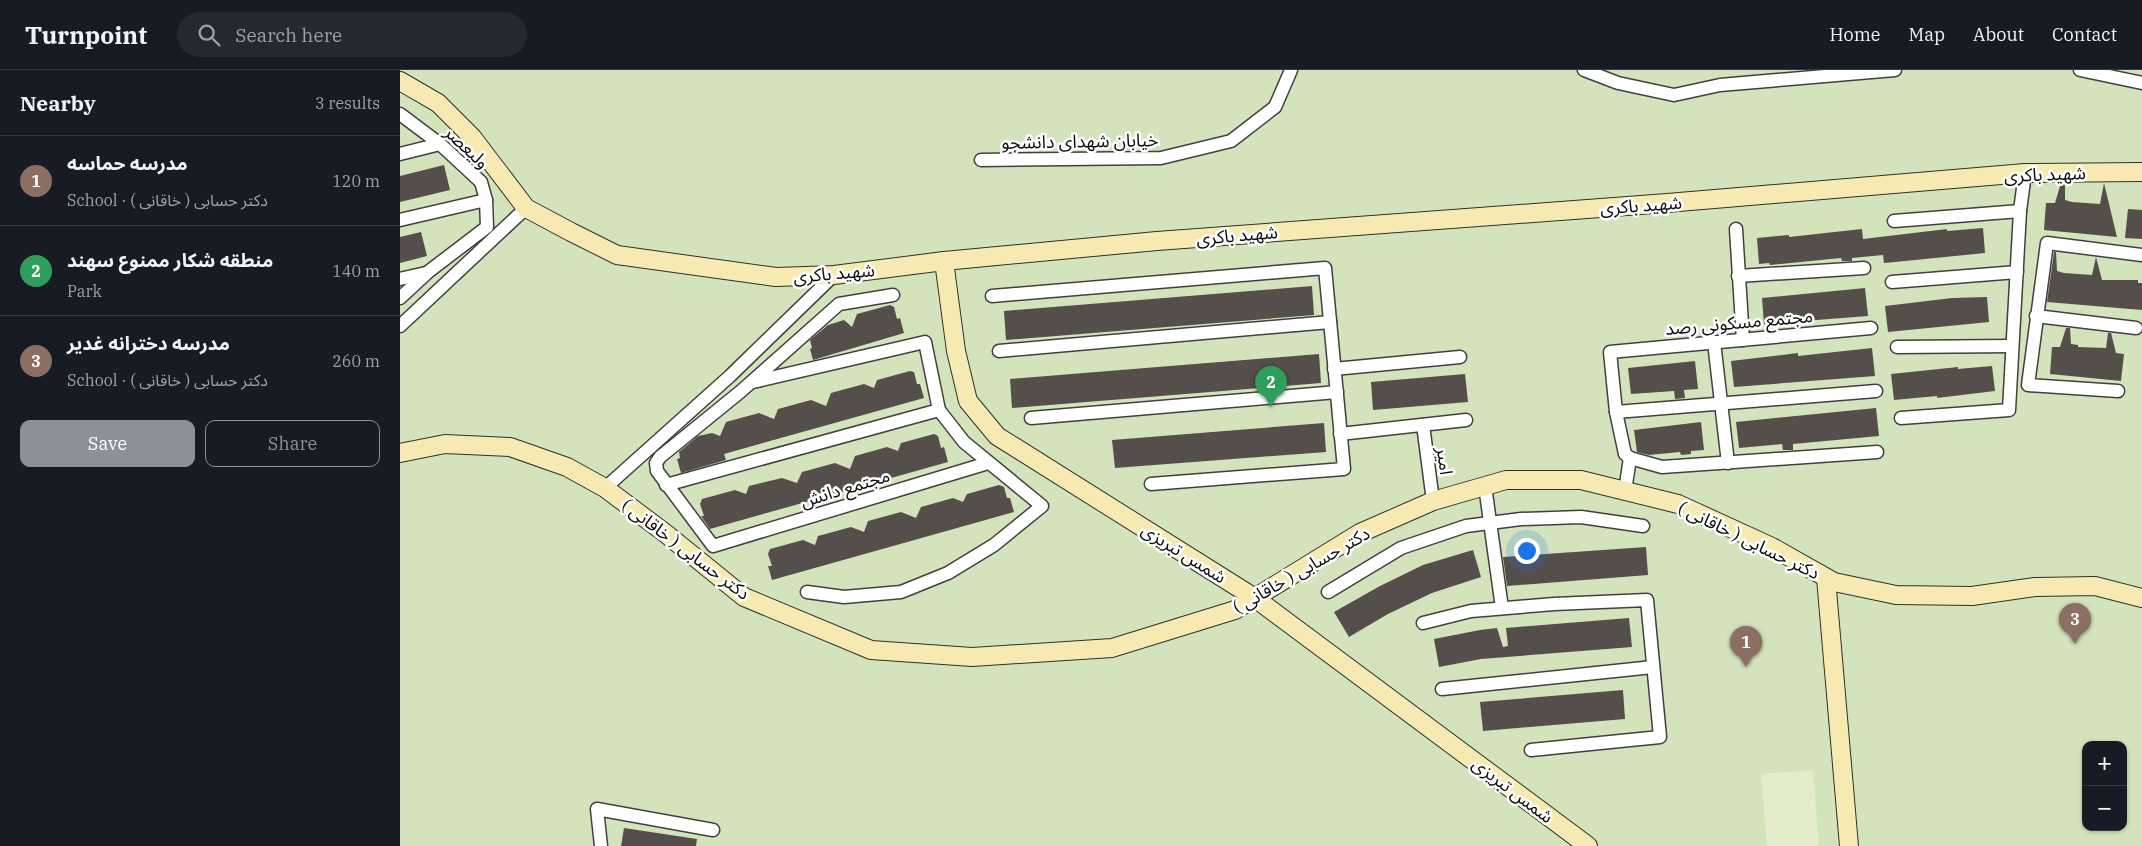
<!DOCTYPE html>
<html lang="en">
<head>
<meta charset="utf-8">
<style>
  :root { --surface:#171b24; --page:#242831; --text:#f1f3f6; --muted:#9ea1a6; --line:#363941; --accent:#8c9099 }
  body { margin:0; font-family:"IBM Plex Serif","Noto Sans Arabic",serif; background:var(--page); color:var(--text) }
  .controls { position:absolute; right:15px; bottom:15px; display:grid; overflow:hidden; border-radius:10px; box-shadow:0 1px 4px #0004 }
  .controls button { width:45px; height:45px; display:grid; place-items:center; padding:0; border:0; border-bottom:1px solid var(--line); background:var(--surface); color:var(--text); font:25px sans-serif }
  .you { position:absolute; left:1126px; top:480px; width:18px; height:18px; margin:-12px; border:4px solid #fff; border-radius:50%; background:#1a73e8; box-shadow:0 0 0 8px #1a73e833 }
  .badge { display:grid; place-items:center; width:32px; height:32px; border-radius:50%; background:var(--accent); color:#fff; font-size:16px; font-weight:700 }
  .pin { position:absolute; translate:-50% -41px; filter:drop-shadow(0 1px 2px #0008) }
  .pin::after { content:''; position:absolute; top:26px; width:18px; height:15px; background:inherit; clip-path:polygon(0 0,100% 0,50% 100%) }
  .list { margin:0; padding:0; list-style:none }
  h2 { display:flex; justify-content:space-between; align-items:center; height:65px; margin:0; padding:0 20px; font-size:21px }
  h2 small { font-size:16px; font-weight:400; color:var(--muted) }
  .list li { display:grid; grid-template-columns:32px 1fr auto; gap:15px; align-items:center; box-sizing:border-box; height:90px; padding:0 20px; border-top:1px solid var(--line) }
  .list b { display:block; font-size:19px; white-space:nowrap }
  .list p { margin:0; font-size:16px; white-space:nowrap; color:var(--muted) }
  .list em { font-size:16px; font-style:normal; color:var(--muted) }
  .actions { display:flex; gap:10px; padding:15px 20px }
  .actions a { flex:1; padding:11px 0; border:1px solid var(--accent); border-radius:10px; text-align:center; font-size:18px; color:var(--accent) }
  .actions .main { background:var(--accent); color:#fff }
  .icon { flex:none; width:28px; height:28px; fill:none; stroke:currentColor; stroke-width:2; stroke-linecap:round; stroke-linejoin:round }
  .map { position:relative; flex:none; width:1742px; height:776px; overflow:hidden }
  header { display:flex; align-items:center; gap:30px; box-sizing:border-box; height:70px; padding:0 25px; background:var(--surface); border-bottom:1px solid var(--line) }
  header strong { font-size:24px }
  nav { display:flex; gap:28px; margin-inline-start:auto; font-size:18px }
  .search { width:350px; height:45px; background:var(--page); display:flex; align-items:center; gap:12px; box-sizing:border-box; padding:0 18px; border-radius:28px; color:var(--muted); font-size:19px }
  main { display:flex }
  aside { flex:1; background:var(--surface) }
  .map>svg:first-child { display:block }
  .green { fill:#d3e4bd; fill-rule:evenodd }
  .pitch { fill:#e3eccd }
  .building { fill:#554e4b }
  .lines { fill:none; stroke-linecap:round; stroke-linejoin:round }
  .street-casing { stroke:#404040; stroke-width:15 }
  .secondary-casing { stroke:#2f2f2f; stroke-width:20 }
  .street { stroke:#fff; stroke-width:12 }
  .secondary { stroke:#f6eab2; stroke-width:18 }
  .labels { text-anchor:middle; dominant-baseline:central; stroke-width:5; stroke-linejoin:round; paint-order:stroke }
  .street-label { font-size:18px; fill:#0d0d0d; stroke:#fff }
</style>
</head>
<body>
<header>
<strong>Turnpoint</strong>
<div class="search"><svg class="icon" aria-label="search" viewBox="0 0 24 24"><circle cx="10" cy="10" r="6"/><path d="M15 15l6 6"/></svg>Search here</div>
<nav><a>Home</a><a>Map</a><a>About</a><a>Contact</a></nav>
</header>
<main>
<aside>
<h2>Nearby<small>3 results</small></h2>
<ul class="list">
<li><span class="badge" style="background:#8d6e63">1</span><div><b>مدرسه حماسه</b><p>School · دکتر حسابی ( خاقانی )</p></div><em>120 m</em></li>
<li><span class="badge" style="background:#2e9e5b">2</span><div><b>منطقه شکار ممنوع سهند</b><p>Park</p></div><em>140 m</em></li>
<li><span class="badge" style="background:#8d6e63">3</span><div><b>مدرسه دخترانه غدیر</b><p>School · دکتر حسابی ( خاقانی )</p></div><em>260 m</em></li>
</ul>
<div class="actions"><a class="main">Save</a><a>Share</a></div>
</aside>
<div class="map">
<svg width="1742" height="776" viewBox="0 0 1742 776">
  <rect width="100%" height="100%" fill="#fdfaf0"/>
  <!-- green -->
  <path class="green" d="M0 0H1742V776H0ZM1686 675H1723V757H1686Z"/>
  <!-- pitch -->
  <path class="pitch" d="M1413 700 1419 776H1367L1361 704Z"/>
  <!-- building -->
  <g class="building">
    <path d="M44 95 50 120 0 132V106Z"/>
    <path d="M1661 113H1665V130L1672 132 1700 134 1704 113 1717 167 1644 160 1646 133H1655Z"/>
    <path d="M1728 139 1742 140V169L1725 168Z"/>
    <path d="M1583 158 1585 183 1495 192 1484 193 1483 185 1452 188V191H1442L1441 188 1370 195 1369 193 1359 194 1357 168 1389 165V167L1462 159 1463 169 1547 159V161Z"/>
    <path d="M21 162 27 186 0 193V167Z"/>
    <path d="M1654 182H1656L1657 201 1664 203 1692 205 1696 187 1702 210H1738V213H1742V240L1647 232Z"/>
    <path d="M912 216 914 245 606 270 604 241Z"/>
    <path d="M1465 218 1468 246 1364 254 1362 228Z"/>
    <path d="M1587 227 1589 252 1488 262 1485 236 1552 228Z"/>
    <path d="M490 235 494 237 497 249 500 248 504 263 413 290 410 279 412 278 410 270 428 255 444 250 452 257 457 244Z"/>
    <path d="M1666 258H1670L1671 274 1678 275V277L1706 278 1708 263H1711L1716 283 1724 284 1721 311 1650 304 1652 277H1660Z"/>
    <path d="M1472 278 1475 306 1334 317 1331 291 1398 283V286Z"/>
    <path d="M919 284 921 313 612 338 610 309Z"/>
    <path d="M1295 291 1298 319 1284 320 1285 328 1275 329 1274 321 1231 324 1228 298Z"/>
    <path d="M1592 296 1595 321 1537 328V326L1494 330 1491 304 1558 297V299Z"/>
    <path d="M510 301 514 302 517 314H520L524 328 324 384 326 390 281 403 277 389 280 388 279 382 298 366 312 363 320 366 326 352 359 343 374 349 378 339 411 330 426 336 431 323 464 314 474 318 477 310Z"/>
    <path d="M1065 304 1068 332 973 340 971 312Z"/>
    <path d="M1476 338 1479 366 1393 374V380H1383L1382 374 1339 378 1336 352Z"/>
    <path d="M1301 352 1304 380 1291 381V384L1281 385 1280 382 1249 385 1237 382 1234 360Z"/>
    <path d="M924 353 926 382 715 398 712 370Z"/>
    <path d="M534 364 538 366 541 378 544 377 548 392 310 459 301 446H304L300 434 302 429 335 420 346 424 349 416 382 408 397 413 402 402 435 393 450 399 455 386 487 377 498 381 501 373Z"/>
    <path d="M599 415 604 417 607 428H610L614 442 372 510 368 496H372L368 484 370 479 403 470 415 475 418 466 451 457 464 462 468 451 501 442 516 448 521 437 553 428 563 432 567 424Z"/>
    <path d="M1246 477 1248 505 1107 516 1103 487Z"/>
    <path d="M1073 480 1081 507 1032 523 988 544 949 567 934 542 980 516 1023 495Z"/>
    <path d="M1229 548 1232 577 1081 589 1039 597 1034 569 1080 560 1097 558 1103 577 1108 576 1106 558Z"/>
    <path d="M1223 620 1225 649 1083 661 1080 632Z"/>
    <path d="M224 758 297 769 296 776H221Z"/>
  </g>
  <g class="lines">
    <defs>
      <g id="street">
        <path d="M1184 0 1218 13 1274 25 1320 15 1495 0"/>
        <path d="M1680 0 1742 13"/>
        <path d="M0 44 40 74 81 112 86 130 87 157 28 202 0 228"/>
        <path d="M0 84 40 74"/>
        <path d="M581 90 761 88 831 71 875 37 891 0"/>
        <path d="M0 150 86 130"/>
        <path d="M1494 151 1620 141"/>
        <path d="M1336 159 1343 270"/>
        <path d="M1338 206 1464 198"/>
        <path d="M0 209 26 203"/>
        <path d="M1492 212 1617 202"/>
        <path d="M493 225 439 234 340 322 260 387 256 393 257 401 313 476 588 393"/>
        <path d="M592 226 925 198 944 399 751 414"/>
        <path d="M1636 246 1736 258"/>
        <path d="M0 256 126 138"/>
        <path d="M1471 258 1210 282 1216 342 1225 384 1230 388 1262 397 1477 382"/>
        <path d="M1314 272 1328 393"/>
        <path d="M1497 277 1612 276"/>
        <path d="M599 281 930 252"/>
        <path d="M934 299 1060 287"/>
        <path d="M353 312 525 272 539 340 564 372 642 436 594 475 548 503 501 522 444 527 407 522"/>
        <path d="M1718 321 1628 315 1647 173 1742 185"/>
        <path d="M1216 342 1476 321"/>
        <path d="M631 348 937 322"/>
        <path d="M1501 348 1609 340 1620 141 1625 103"/>
        <path d="M1023 355 1033 431"/>
        <path d="M940 364 1066 350"/>
        <path d="M266 415 539 340"/>
        <path d="M1085 416 1102 538"/>
        <path d="M205 418 330 306 434 205"/>
        <path d="M1225 421 1230 388"/>
        <path d="M928 522 1001 478 1066 456 1121 449 1181 447 1243 456"/>
        <path d="M1023 553 1071 541 1154 534 1247 530 1260 667 1131 680"/>
        <path d="M1042 619 1253 597"/>
        <path d="M201 776 197 739 313 760"/>
      </g>
      <g id="secondary">
        <path d="M0 11 38 33 72 67 126 138 171 162 217 185 376 207 434 205 544 191 757 171 1267 133 1625 103 1742 102"/>
        <path d="M544 191 556 281 568 331 597 366 855 528 1188 776"/>
        <path d="M0 383 45 374 110 377 167 397 205 418 265 463 344 527 471 580 572 587 712 578 835 540 960 463 1033 431 1106 410H1181L1278 434 1372 477 1434 512 1496 525 1572 526 1635 517 1695 516 1742 528"/>
        <path d="M1426 508 1449 776"/>
      </g>
    </defs>
    <!-- street casing -->
    <use href="#street" class="street-casing"/>
    <!-- secondary casing -->
    <use href="#secondary" class="secondary-casing"/>
    <!-- street -->
    <use href="#street" class="street"/>
    <!-- secondary -->
    <use href="#secondary" class="secondary"/>
  </g>
  <g class="labels">
    <!-- street labels -->
    <g class="street-label">
      <text transform="translate(680 71) rotate(-1)">خیابان شهدای دانشجو</text>
      <text transform="translate(67 77) rotate(43)">ولیعصر</text>
      <text transform="translate(1645 104) rotate(-2)">شهید باکری</text>
      <text transform="translate(1241 135) rotate(-4)">شهید باکری</text>
      <text transform="translate(837 165) rotate(-5)">شهید باکری</text>
      <text transform="translate(434 203) rotate(-5)">شهید باکری</text>
      <text transform="translate(1339 252) rotate(-5)">مجتمع مسکونی رصد</text>
      <text transform="translate(1045 391) rotate(83)">امیر</text>
      <text transform="translate(445 418) rotate(-17)">مجتمع دانش</text>
      <text transform="translate(1349 470) rotate(26)">دکتر حسابی ( خاقانی )</text>
      <text transform="translate(286 479) rotate(37)">دکتر حسابی ( خاقانی )</text>
      <text transform="translate(784 483) rotate(32)">شمس تبریزی</text>
      <text transform="translate(901 500) rotate(-30)">دکتر حسابی ( خاقانی )</text>
      <text transform="translate(1113 720) rotate(37)">شمس تبریزی</text>
    </g>
  </g>
</svg>
<div class="controls">
<button>+</button>
<button>−</button>
</div>
<div class="you"></div>
<div class="pin badge" style="left:1346px;top:597px;background:#8d6e63">1</div>
<div class="pin badge" style="left:871px;top:337px;background:#2e9e5b">2</div>
<div class="pin badge" style="left:1675px;top:574px;background:#8d6e63">3</div>
</div>
</main>
</body>
</html>
